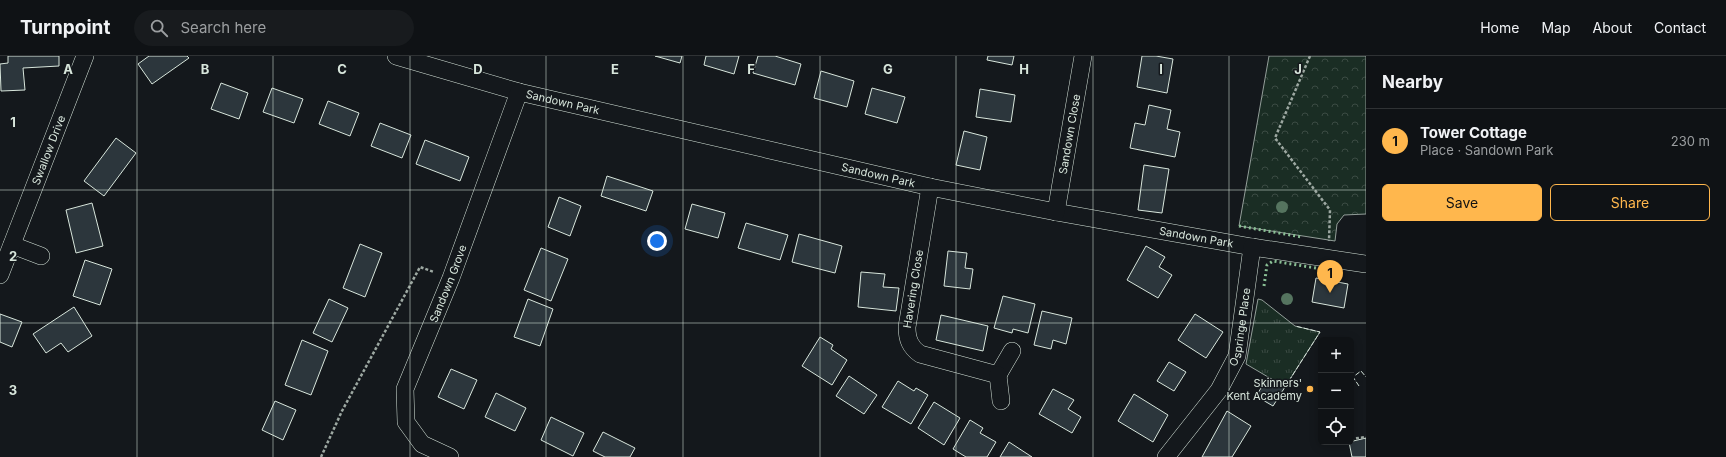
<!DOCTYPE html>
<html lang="en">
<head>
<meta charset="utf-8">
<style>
  :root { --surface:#0f1215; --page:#181b1e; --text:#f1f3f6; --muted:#9b9ea0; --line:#2f3234; --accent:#ffb74d }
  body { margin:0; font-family:Inter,sans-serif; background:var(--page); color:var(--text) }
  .controls { position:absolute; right:12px; bottom:12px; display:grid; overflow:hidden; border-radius:6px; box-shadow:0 2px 10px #0003 }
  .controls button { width:36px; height:36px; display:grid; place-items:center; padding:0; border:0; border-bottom:1px solid var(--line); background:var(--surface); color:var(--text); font:20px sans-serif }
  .you { position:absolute; left:657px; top:185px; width:14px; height:14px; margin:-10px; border:3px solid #fff; border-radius:50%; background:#1a73e8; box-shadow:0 0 0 6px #1a73e833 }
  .badge { display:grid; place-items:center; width:26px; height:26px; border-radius:50%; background:var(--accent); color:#111; font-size:13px; font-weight:700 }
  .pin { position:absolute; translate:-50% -33px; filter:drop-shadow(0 1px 2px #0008) }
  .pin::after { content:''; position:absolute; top:21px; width:14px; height:12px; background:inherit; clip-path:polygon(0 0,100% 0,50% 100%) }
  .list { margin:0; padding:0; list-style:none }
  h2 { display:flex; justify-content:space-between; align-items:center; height:52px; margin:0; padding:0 16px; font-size:17px }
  h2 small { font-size:13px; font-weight:400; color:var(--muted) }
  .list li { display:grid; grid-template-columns:26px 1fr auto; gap:12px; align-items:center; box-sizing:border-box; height:64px; padding:0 16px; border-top:1px solid var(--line) }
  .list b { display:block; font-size:15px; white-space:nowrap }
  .list p { margin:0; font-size:13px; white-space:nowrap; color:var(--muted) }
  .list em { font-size:13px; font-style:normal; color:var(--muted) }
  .actions { display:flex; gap:8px; padding:12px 16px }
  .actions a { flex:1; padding:9px 0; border:1px solid var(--accent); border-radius:6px; text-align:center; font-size:14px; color:var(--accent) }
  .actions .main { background:var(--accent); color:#111 }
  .icon { flex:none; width:22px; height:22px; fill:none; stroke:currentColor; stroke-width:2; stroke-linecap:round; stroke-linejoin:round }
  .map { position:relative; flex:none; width:1366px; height:401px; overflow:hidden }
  header { display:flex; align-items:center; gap:24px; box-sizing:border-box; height:56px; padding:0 20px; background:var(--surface); border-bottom:1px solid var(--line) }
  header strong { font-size:19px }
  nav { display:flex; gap:22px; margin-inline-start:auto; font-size:14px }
  .search { width:280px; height:36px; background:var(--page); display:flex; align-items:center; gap:10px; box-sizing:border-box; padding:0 14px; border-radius:22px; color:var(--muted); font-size:15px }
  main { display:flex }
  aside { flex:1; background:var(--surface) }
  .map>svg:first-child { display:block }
  .grass { fill:url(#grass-tufts); stroke:#939e99 }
  .park { fill:url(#park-crowns); stroke:#939e99 }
  .building { fill:#2c363c; stroke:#d8e6dc }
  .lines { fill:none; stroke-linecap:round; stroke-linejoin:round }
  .street-casing { stroke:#d8e6dc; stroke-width:18 }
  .path { stroke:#9da8a2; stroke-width:2.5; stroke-dasharray:3 2; stroke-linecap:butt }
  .street { stroke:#14181c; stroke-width:17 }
  .hedge { stroke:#8ac095; stroke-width:3; stroke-dasharray:2 3; stroke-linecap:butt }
  .fence { stroke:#d8e6dc; stroke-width:1; stroke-dasharray:5 2; stroke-linecap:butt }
  .tree { fill:#55745f }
  .grid { fill:none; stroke:#d8e6dc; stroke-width:1; stroke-opacity:0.55 }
  .poi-dot { fill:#ffb74d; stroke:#14181c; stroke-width:1.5 }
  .labels { text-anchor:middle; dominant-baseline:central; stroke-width:3; stroke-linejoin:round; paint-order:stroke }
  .street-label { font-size:11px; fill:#d8e6dc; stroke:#14181c }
  .poi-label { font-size:11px; fill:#d8e6dc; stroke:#14181c; text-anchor:end }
  .grid-label { font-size:13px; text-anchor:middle; font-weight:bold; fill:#d8e6dc; stroke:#14181c; stroke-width:3; stroke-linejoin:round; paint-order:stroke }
</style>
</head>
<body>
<header>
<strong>Turnpoint</strong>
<div class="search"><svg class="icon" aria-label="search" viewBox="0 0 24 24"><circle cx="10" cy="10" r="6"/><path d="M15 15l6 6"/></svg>Search here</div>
<nav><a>Home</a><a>Map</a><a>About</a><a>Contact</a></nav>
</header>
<main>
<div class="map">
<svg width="1366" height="401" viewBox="0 0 1366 401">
  <defs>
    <pattern id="grass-tufts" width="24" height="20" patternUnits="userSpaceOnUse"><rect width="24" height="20" fill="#1a2d24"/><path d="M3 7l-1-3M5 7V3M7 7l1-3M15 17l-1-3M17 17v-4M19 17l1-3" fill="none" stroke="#3b4b43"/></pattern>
    <pattern id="park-crowns" width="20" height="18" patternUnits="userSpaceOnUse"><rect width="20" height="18" fill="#1a2d24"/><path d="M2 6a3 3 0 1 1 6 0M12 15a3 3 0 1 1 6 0" fill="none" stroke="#3b4b43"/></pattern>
  </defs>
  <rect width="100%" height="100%" fill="#14181c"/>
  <!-- grass -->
  <path class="grass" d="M1258 243 1262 244 1295 270 1320 276 1285 331 1246 308Z"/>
  <!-- park -->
  <path class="park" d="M1269 0H1366V158L1344 159 1337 168 1335 185 1239 170Z"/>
  <!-- building -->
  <g class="building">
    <path d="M8 0H59V10L23 12 25 34 1 35 0 8 8 7Z"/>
    <path d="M149 0H187L189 2 152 28 138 8Z"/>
    <path d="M655 0H682L680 7Z"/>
    <path d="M706 0H739L734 18 704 9Z"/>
    <path d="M758 0H775L801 8 795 29 753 17Z"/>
    <path d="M988 0H1014L1012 9 987 4Z"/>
    <path d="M1142 0H1156L1173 3 1167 37 1137 31Z"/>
    <path d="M821 15 854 25 847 51 814 42Z"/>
    <path d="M221 27 248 37 239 63 211 53Z"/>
    <path d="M272 32 303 43 294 67 263 56Z"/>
    <path d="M872 32 905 41 897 67 865 58Z"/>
    <path d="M980 33 1015 39 1011 66 976 61Z"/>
    <path d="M328 45 359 57 350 80 319 68Z"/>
    <path d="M1149 49 1171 54 1167 73 1180 76 1175 101 1130 92 1135 67 1145 69Z"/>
    <path d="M380 67 411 79 402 102 371 90Z"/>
    <path d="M964 75 987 81 980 114 956 109Z"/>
    <path d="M116 82 136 97 104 140 84 125Z"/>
    <path d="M425 84 469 101 460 125 416 108Z"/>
    <path d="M1144 109 1169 113 1162 157 1138 154Z"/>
    <path d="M607 120 653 135 646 155 601 140Z"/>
    <path d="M559 141 581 150 570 180 548 171Z"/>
    <path d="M92 147 103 190 76 197 66 154Z"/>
    <path d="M692 148 725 157 718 182 685 173Z"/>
    <path d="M746 167 788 179 780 204 738 192Z"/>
    <path d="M799 178 842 190 835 217 792 206Z"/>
    <path d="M360 188 382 197 365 241 343 232Z"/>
    <path d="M1146 190 1165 201 1159 211 1172 219 1158 242 1127 224Z"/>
    <path d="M541 192 568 203 551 245 524 234Z"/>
    <path d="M948 195 967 197 965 212 973 213 970 233 944 230Z"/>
    <path d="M85 204 112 213 100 249 73 240Z"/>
    <path d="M861 216 885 218 883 231 899 232 896 255 858 251Z"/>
    <path d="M1316 222 1348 228 1344 252 1312 246Z"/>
    <path d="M1003 240 1035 248 1028 277 1013 273 1012 277 994 272Z"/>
    <path d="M329 243 348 252 332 286 313 277Z"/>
    <path d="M528 243 553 253 540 290 514 281Z"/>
    <path d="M74 251 92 280 68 296 61 287 46 297 33 278Z"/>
    <path d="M1042 255 1072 262 1066 288 1053 284 1051 293 1034 289Z"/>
    <path d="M0 258 22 266 12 291 0 286Z"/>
    <path d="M1195 258 1223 276 1206 302 1178 284Z"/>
    <path d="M941 259 988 270 983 295 936 284Z"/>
    <path d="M820 281 833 289 831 293 847 304 832 329 802 310Z"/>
    <path d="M302 284 328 295 311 339 285 329Z"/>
    <path d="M1169 306 1186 316 1174 335 1157 325Z"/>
    <path d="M451 313 477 324 464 353 438 341Z"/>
    <path d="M849 320 877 339 864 358 836 340Z"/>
    <path d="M1268 321 1285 331 1273 350 1256 340Z"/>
    <path d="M898 325 914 335 916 332 928 339 911 368 882 351Z"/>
    <path d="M1053 333 1074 344 1068 353 1081 361 1072 377 1039 358Z"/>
    <path d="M496 337 526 352 515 375 485 361Z"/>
    <path d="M1134 338 1168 359 1153 386 1118 365Z"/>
    <path d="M275 345 296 354 283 384 262 374Z"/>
    <path d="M934 346 960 362 944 389 918 372Z"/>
    <path d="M1227 355 1251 370 1232 401H1202Z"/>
    <path d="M551 361 584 377 573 400 541 384Z"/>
    <path d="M970 364 983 372 980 377 996 386 987 401H966L953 393Z"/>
    <path d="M603 376 635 392 630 401H605L593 395Z"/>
    <path d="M1366 382V401H1352L1349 386Z"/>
    <path d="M1009 386 1032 401H1000Z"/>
  </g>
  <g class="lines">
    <defs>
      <g id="street">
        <path id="s1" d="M396 0 519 36 930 131 1056 156 1252 191 1366 208"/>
        <path d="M930 131 907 271C907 283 910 291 920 298L998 319 1012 295"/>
        <path id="s2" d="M1056 156 1083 0"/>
        <path d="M12 189 41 200"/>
        <path id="s3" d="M0 219 85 0"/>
        <path d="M998 319 1001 345"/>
        <path id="s4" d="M450 401 422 388 406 366 405 333 451 222 519 36"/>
        <path id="s5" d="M1166 401 1219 334 1237 300 1252 191"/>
      </g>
    </defs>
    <!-- street casing -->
    <use href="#street" class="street-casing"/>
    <!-- path -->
    <g class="path">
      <path d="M1310 0 1275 82 1330 154 1329 185"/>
      <path d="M1351 383 1366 381"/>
      <path d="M321 401 342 355 420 211 434 216"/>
    </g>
    <!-- street -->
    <use href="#street" class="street"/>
    <!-- hedge -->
    <g class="hedge">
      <path d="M1239 170 1302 181"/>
      <path d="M1264 230 1267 209 1273 205 1322 213 1326 218V224"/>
    </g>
    <!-- fence -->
    <g class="fence">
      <path d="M1359 330 1353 321 1361 315 1366 321"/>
      <path d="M1285 331 1320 276 1295 270"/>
    </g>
  </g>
  <!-- trees -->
  <g class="tree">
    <circle cx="1282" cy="151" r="6"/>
    <circle cx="1287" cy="243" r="6"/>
  </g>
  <!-- grid -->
  <path class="grid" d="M137 0V401M273 0V401M410 0V401M546 0V401M683 0V401M820 0V401M956 0V401M1093 0V401M1229 0V401M0 134H1366M0 267H1366"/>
  <!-- markers -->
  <circle class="poi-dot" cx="1310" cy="333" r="4"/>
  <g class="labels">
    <!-- street labels -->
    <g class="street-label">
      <text stroke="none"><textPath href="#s1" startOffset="173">Sandown Park</textPath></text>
      <text stroke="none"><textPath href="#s2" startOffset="79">Sandown Close</textPath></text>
      <text stroke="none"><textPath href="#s3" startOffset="134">Swallow Drive</textPath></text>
      <text stroke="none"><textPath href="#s1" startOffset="497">Sandown Park</textPath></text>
      <text stroke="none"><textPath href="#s1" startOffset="821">Sandown Park</textPath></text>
      <text stroke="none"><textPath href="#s4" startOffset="205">Sandown Grove</textPath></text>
      <text transform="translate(913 233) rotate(-81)">Havering Close</text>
      <text stroke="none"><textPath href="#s5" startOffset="153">Ospringe Place</textPath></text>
    </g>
    <!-- poi labels -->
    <g class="poi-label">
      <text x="1302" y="327">Skinners'<tspan x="1302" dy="13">Kent Academy</tspan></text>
    </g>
  </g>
  <g class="grid-label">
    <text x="68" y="18">A</text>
    <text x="205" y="18">B</text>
    <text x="342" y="18">C</text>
    <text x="478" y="18">D</text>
    <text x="615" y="18">E</text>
    <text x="751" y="18">F</text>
    <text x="888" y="18">G</text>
    <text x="1024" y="18">H</text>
    <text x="1161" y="18">I</text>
    <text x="1298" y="18">J</text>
    <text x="13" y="71">1</text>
    <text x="13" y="205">2</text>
    <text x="13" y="339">3</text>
  </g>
</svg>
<div class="controls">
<button>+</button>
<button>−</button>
<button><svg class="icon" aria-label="locate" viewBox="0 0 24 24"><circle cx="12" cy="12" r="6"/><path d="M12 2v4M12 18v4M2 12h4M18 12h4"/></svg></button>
</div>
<div class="you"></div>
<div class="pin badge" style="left:1330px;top:237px">1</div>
</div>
<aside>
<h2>Nearby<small></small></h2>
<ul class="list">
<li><span class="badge">1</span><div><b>Tower Cottage</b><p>Place · Sandown Park</p></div><em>230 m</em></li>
</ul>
<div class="actions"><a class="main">Save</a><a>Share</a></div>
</aside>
</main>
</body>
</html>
